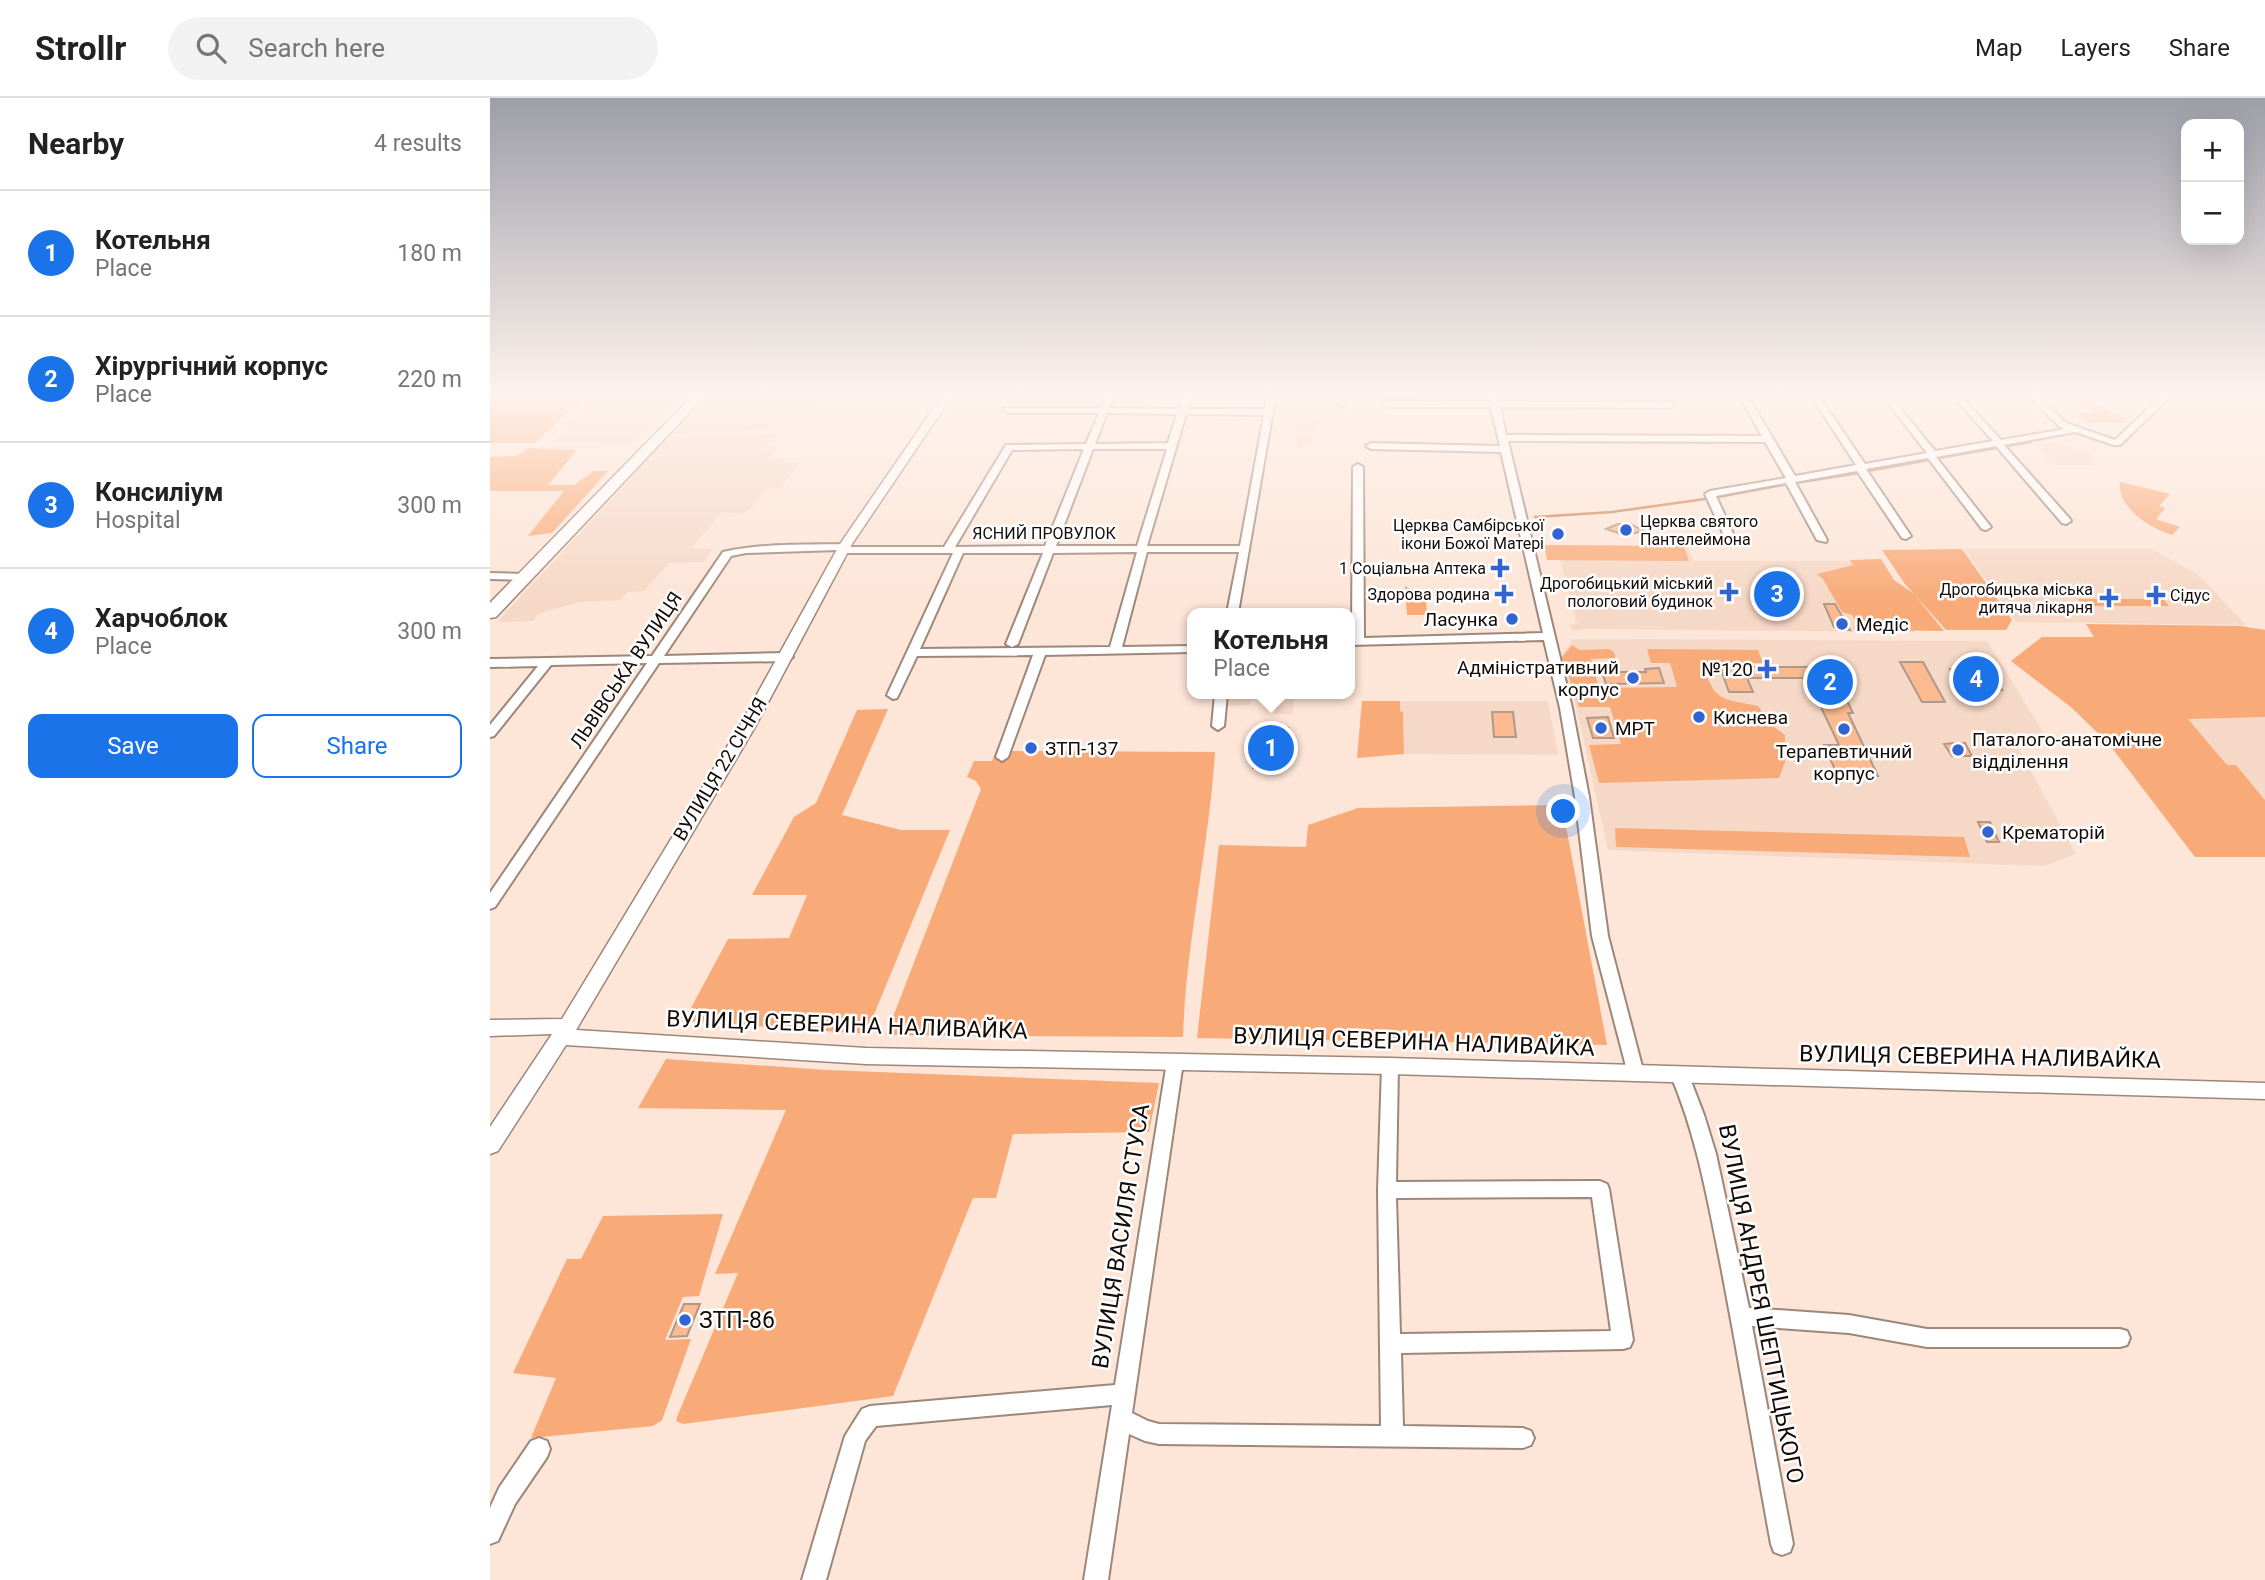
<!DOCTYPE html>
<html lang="en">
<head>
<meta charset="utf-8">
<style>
  :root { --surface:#fff; --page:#f2f2f2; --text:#222; --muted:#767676; --line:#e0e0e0; --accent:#1a73e8 }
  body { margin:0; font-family:Roboto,sans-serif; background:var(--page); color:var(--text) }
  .controls { position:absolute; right:21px; top:21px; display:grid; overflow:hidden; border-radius:14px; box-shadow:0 7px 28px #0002 }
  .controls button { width:63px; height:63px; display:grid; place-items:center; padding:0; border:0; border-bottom:2px solid var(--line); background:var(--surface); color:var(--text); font:35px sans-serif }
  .you { position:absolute; left:1074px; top:714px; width:24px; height:24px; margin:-18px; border:5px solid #fff; border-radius:50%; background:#1a73e8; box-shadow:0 0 0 10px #1a73e833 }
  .badge { display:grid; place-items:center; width:46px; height:46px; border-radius:50%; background:var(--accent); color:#fff; font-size:23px; font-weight:700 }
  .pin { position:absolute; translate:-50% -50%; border:4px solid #fff; box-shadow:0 2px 7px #0006 }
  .popup { position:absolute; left:697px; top:510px; width:168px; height:91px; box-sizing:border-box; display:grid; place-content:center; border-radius:14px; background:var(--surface); filter:drop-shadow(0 2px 5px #0005); font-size:23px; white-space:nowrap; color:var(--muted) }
  .popup b { font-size:26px; color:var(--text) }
  .popup::after { content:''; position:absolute; left:50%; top:100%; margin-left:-14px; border:14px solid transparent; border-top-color:var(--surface) }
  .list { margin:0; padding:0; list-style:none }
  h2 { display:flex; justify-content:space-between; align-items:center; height:91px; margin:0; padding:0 28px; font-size:30px }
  h2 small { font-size:23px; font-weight:400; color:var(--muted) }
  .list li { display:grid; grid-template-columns:46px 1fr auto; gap:21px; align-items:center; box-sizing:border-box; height:126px; padding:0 28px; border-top:2px solid var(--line) }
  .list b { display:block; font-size:26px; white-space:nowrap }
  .list p { margin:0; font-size:23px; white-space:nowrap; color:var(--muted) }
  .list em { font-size:23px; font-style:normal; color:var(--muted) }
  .actions { display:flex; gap:14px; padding:21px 28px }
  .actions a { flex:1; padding:16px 0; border:2px solid var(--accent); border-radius:14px; text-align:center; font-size:24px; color:var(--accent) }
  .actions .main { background:var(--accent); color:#fff }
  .icon { flex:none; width:38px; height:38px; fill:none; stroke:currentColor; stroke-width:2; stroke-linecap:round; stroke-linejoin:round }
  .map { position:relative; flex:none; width:1775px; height:1482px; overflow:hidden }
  header { display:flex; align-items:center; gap:42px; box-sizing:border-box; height:98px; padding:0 35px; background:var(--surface); border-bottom:2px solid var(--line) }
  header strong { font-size:33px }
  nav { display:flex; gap:38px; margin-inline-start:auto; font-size:24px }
  .search { width:490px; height:63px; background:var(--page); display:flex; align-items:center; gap:18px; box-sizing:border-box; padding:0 24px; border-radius:38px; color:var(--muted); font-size:26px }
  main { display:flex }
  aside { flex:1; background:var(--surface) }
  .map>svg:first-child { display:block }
  .built { fill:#f6d8c6 }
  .green { fill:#f8ab79 }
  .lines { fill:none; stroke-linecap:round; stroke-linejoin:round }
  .stream { stroke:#cc7e4a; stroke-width:2.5 }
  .building { fill:#fcba91; stroke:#af998c; stroke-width:2 }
  .minor-casing { stroke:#9d877a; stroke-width:4 }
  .tertiary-casing { stroke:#9d877a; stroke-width:3 }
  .secondary-casing { stroke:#9d877a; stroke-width:3 }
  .minor { fill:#fff; fill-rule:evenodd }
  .tertiary { fill:#fff; fill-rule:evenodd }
  .secondary { fill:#fff; fill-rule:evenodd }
  .poi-dot { fill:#3163d2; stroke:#fff; stroke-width:2.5 }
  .labels { text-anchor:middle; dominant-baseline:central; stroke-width:5; stroke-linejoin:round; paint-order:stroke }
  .far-poi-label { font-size:16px; fill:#140c08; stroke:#fff; text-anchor:end }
  .far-street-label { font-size:16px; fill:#140c08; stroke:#fff }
  .poi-label { font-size:19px; fill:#140c08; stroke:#fff; text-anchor:start }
  .street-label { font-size:19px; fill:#140c08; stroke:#fff }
  .near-street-label { font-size:23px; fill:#140c08; stroke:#fff }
  .near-poi-label { font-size:23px; fill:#140c08; stroke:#fff; text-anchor:start }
</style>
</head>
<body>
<header>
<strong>Strollr</strong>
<div class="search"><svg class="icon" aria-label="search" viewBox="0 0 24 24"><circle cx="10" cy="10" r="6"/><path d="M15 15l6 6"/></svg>Search here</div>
<nav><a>Map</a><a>Layers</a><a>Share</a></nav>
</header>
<main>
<aside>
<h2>Nearby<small>4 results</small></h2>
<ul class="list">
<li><span class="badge">1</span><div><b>Котельня</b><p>Place</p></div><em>180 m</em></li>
<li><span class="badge">2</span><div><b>Хірургічний корпус</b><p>Place</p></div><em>220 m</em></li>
<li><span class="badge">3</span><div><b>Консиліум</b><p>Hospital</p></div><em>300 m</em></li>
<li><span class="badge">4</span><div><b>Харчоблок</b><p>Place</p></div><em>300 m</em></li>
</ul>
<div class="actions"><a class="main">Save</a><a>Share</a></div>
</aside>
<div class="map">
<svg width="1775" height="1482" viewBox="0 0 1775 1482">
  <rect width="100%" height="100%" fill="#fde5d7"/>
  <!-- built -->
  <g class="built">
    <path d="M106 295H193L144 345 62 344Z"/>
    <path d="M222 295H339L328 308 300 309 281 332 185 335Z"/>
    <path d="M807 321H826L821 346H814L813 350H807V345H804Z"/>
    <path d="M275 336 287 337 275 347 288 348 280 360H296L293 365H310L290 390H277L259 412 252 416 232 414 202 450 222 451 215 464 179 465 154 493 138 494 130 502 90 504 50 515 42 523 7 524 180 339Z"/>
    <path d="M1563 344 1601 354 1604 367H1563L1545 347Z"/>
    <path d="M1066 447 1198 448 1204 463H1379L1424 534 1095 531 1082 533 1080 526H1087Z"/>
    <path d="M1474 451H1661L1706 475 1756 527 1526 524Z"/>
    <path d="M1083 541 1497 543 1558 642H1524L1586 756 1554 768 1118 752 1086 608 1070 560Z"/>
    <path d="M738 596H818V598H804L803 616H785L786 603 777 602V596H762L761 607 737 608Z"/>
    <path d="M910 603H1058L1068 657 914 656 913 614H910Z"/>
    <path d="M1775 619V702L1746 667H1737L1697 620Z"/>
  </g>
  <!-- green -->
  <g class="green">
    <path d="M0 295H100L45 345H0Z"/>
    <path d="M1586 295H1667L1658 303 1636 298 1598 299C1610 311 1628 313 1640 325H1598L1588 315 1606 314Z"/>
    <path d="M39 350 87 352 58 387H84L104 373H118L62 435 38 438 74 393H0V359L26 358Z"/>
    <path d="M1630 384 1680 396 1669 408 1675 410 1666 421 1690 429 1682 437C1660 430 1627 410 1630 384Z"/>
    <path d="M1054 447 1194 448 1199 463 1057 462Z"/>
    <path d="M1472 451 1522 522 1516 532H1456L1415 486 1392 452Z"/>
    <path d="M1391 461 1404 482 1423 495 1454 533 1371 532 1362 517 1352 514 1333 481 1327 476 1363 467 1360 462Z"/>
    <path d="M915 488 936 500 937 517H917Z"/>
    <path d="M1588 501H1673L1679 508H1594Z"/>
    <path d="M1596 526 1750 528 1775 532V619L1698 621 1737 667H1746L1775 702V759H1705L1619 646 1582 610 1521 563 1552 539H1604Z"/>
    <path d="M1082 547 1089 552 1120 551 1125 556V560L1101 561 1109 590 1187 589 1180 565H1161L1157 551 1268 552 1273 565H1212C1226 605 1230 600 1268 608L1283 628 1295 637V664L1289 680 1109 685 1099 647 1131 646 1120 609H1089L1072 559Z"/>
    <path d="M872 603H910V613L913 614 914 656 867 660Z"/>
    <path d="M398 611 352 717 411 732H460L376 936 194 923 238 841 299 840 317 797H262L304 719 326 705 367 612Z"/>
    <path d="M506 653 725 654C719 750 696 843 693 939L396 937 491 691 486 683 477 679 484 663H502Z"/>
    <path d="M1072 707 1117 947 707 940 729 747 816 749 818 727 868 710Z"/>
    <path d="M1125 730 1474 739 1480 759 1126 749Z"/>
    <path d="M176 961 337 972 669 985 659 1034 523 1036 506 1100H483L403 1298 193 1326 186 1323 187 1319 248 1175 225 1176 296 1012 148 1010Z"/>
    <path d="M233 1116 209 1198 193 1199 175 1242 201 1241 172 1322 163 1328 41 1340 66 1280 23 1275 77 1161H91L113 1118Z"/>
  </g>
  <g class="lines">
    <!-- stream -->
    <g class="stream">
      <path d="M1517 348 1541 344"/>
      <path d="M1449 360 1507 350"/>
      <path d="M1378 373 1439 362"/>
      <path d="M1305 385 1369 375"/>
      <path d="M1228 399 1293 387"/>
      <path d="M1045 419 1122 414 1215 401"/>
    </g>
  </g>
  <!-- building -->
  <g class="building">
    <path d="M1128 426H1140L1155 433 1134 437 1116 431Z"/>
    <path d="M1334 506H1345L1360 532 1344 529Z"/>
    <path d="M1410 564H1433L1455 604H1432Z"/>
    <path d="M1230 569H1335L1340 580H1346L1363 615H1358L1388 678H1348L1334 647H1349L1317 580H1257L1263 594H1239Z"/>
    <path d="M1169 570 1174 585 1116 586 1111 571H1124L1125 574H1156L1155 571Z"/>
    <path d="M1460 571H1499L1512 592H1472Z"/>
    <path d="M1002 614H1023L1026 639H1004Z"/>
    <path d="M1118 619 1124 640H1103L1097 620Z"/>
    <path d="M767 630H798L796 670H763Z"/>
    <path d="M1464 645H1475L1482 658H1462L1454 646Z"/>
    <path d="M1488 724H1500L1509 744H1497Z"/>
    <path d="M194 1206H210L197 1238 180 1239Z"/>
  </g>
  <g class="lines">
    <defs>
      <g id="minor">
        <path d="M617 295H625L619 310 689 311 694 295H702L698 311H775L778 295H786L748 515H737L749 454H657L632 549 702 548V554L555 557 518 659 512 663 506 659 543 557 427 558 407 600 403 601 397 597 463 455H353L348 452 256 455 241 458 174 558 297 555 303 559 297 563 169 565 5 809 0 811V795L157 565 61 567 4 638 0 639V627L48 568 0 569V561L162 558 233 454C273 445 315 447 355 446L360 449H454L516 347 596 346 609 315H517L513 312 514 310H611ZM617 315 687 316 678 345 605 346ZM696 316 774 317 750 448H657ZM594 351 555 448 465 449 522 352ZM603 351H677L647 448H566ZM647 454 620 549 430 551 473 455H553L516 546 522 549 528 546 563 455Z"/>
        <path d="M850 295H858L855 309 848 307Z"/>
        <path d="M998 295H1006L1008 304H1181L1185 307 1181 310 1010 309 1016 337 1272 338 1248 295H1256L1305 378 1366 367 1319 295H1327L1375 366 1437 355 1390 295H1398L1445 353 1503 343 1460 295H1468L1511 342 1575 331 1570 329 1535 295H1544L1576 325 1625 342 1675 295H1684L1630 347H1624L1585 334 1514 347 1580 421 1581 423 1576 426 1572 425 1506 348 1446 359 1501 429 1496 432 1492 431 1438 360 1376 371 1421 438 1416 441 1412 440 1367 373 1305 384 1337 442 1336 444 1327 442 1296 385 1226 398 1245 440 1236 442 1215 396 1220 393 1296 380 1275 344 1018 343 1082 610 1099 699 1118 838 1154 976 1152 981 1146 982 1140 981 1138 976 1102 838 1085 699 1070 610 1054 542 860 547V541L862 540 863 369 868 366 873 369 874 540 1053 535 1011 354 881 351 876 348 881 345 1010 348 1001 309H897L893 306 897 303 1000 304Z"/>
        <path d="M0 475 35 476 40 479 35 482 0 481Z"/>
        <path d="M725 596H737L734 628 728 632 722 628Z"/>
        <path d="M685 958 691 959 693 964 642 1315 658 1323 669 1326 891 1328 888 1092 892 968 894 963 900 962 906 963 908 968 906 1084 1110 1083 1117 1086 1119 1091 1143 1242 1140 1249 1133 1251 911 1255 913 1328 1033 1330 1041 1333 1044 1340 1041 1347 1033 1350 669 1346 655 1343 639 1336 618 1482H594L622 1307 386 1328 375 1343 336 1482H312L355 1338 372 1311 380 1308 625 1287 677 964 679 959ZM1102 1099 1121 1233 910 1236 906 1100Z"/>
        <path d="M1190 971 1196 973 1199 978 1214 1017 1226 1056 1259 1210 1359 1217 1437 1231H1630L1637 1233 1640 1240 1637 1247 1630 1249H1437L1359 1235 1262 1228 1303 1446 1300 1454 1292 1457 1284 1454 1281 1446C1263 1348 1247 1250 1228 1153 1216 1093 1205 1034 1181 978L1184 973Z"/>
        <path d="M49 1340 57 1343 60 1351 57 1359 25 1406 8 1443 0 1446V1410L9 1390 41 1343Z"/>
      </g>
      <path id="tertiary" d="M454 295H464L362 446 265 629 86 932 376 950 900 960 1775 985V1001L900 976 376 966 76 947 8 1053 0 1056V1029L62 936 0 938V922L72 921 249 629 350 446Z"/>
      <path id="secondary" d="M205 295H218L6 519 0 520V505Z"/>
    </defs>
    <!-- minor casing -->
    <use href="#minor" class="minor-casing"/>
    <!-- tertiary casing -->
    <use href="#tertiary" class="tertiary-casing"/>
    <!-- secondary casing -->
    <use href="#secondary" class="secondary-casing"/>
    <!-- minor -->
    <use href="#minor" class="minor"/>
    <!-- tertiary -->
    <use href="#tertiary" class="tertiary"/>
    <!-- secondary -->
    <use href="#secondary" class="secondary"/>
  </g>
  <!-- sky -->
  <linearGradient id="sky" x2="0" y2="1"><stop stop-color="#9d9ea9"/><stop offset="0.59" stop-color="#fef3ed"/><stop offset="1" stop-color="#fef3ed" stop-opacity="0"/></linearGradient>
  <rect width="1775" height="502" fill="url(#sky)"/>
  <!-- markers -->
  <g class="poi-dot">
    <circle cx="1136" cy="432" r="7"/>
    <circle cx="1068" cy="436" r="7"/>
    <path d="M1006.5 459.5h7v7h7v7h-7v7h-7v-7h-7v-7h7z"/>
    <path d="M1235.5 483.5h7v7h7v7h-7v7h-7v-7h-7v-7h7z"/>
    <path d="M1010.5 485.5h7v7h7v7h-7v7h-7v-7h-7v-7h7z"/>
    <path d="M1662.5 486.5h7v7h7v7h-7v7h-7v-7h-7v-7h7z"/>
    <path d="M1615.5 489.5h7v7h7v7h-7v7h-7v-7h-7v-7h7z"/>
    <circle cx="1022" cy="521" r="7"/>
    <circle cx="1352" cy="526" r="7"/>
    <path d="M1273.5 560.5h7v7h7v7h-7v7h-7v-7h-7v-7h7z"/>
    <circle cx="1143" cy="580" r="7"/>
    <circle cx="1209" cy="619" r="7"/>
    <circle cx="1111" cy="630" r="7"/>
    <circle cx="1354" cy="631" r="7"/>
    <circle cx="541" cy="650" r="7"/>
    <circle cx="1468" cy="652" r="7"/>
    <circle cx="1498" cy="734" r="7"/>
    <circle cx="195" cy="1222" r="7"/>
  </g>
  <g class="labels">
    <!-- far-poi labels -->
    <g class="far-poi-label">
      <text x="1150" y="423" text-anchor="start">Церква святого<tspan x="1150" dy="18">Пантелеймона</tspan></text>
      <text x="1054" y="427">Церква Самбірської<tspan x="1054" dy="18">ікони Божої Матері</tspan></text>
      <text x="996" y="470">1 Соціальна Аптека</text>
      <text x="1223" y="485">Дрогобицький міський<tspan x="1223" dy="18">пологовий будинок</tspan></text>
      <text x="1603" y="491">Дрогобицька міська<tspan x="1603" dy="18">дитяча лікарня</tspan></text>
      <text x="1000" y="496">Здорова родина</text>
      <text x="1680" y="497" text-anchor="start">Сідус</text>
    </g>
    <!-- far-street labels -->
    <g class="far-street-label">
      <text x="554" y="435">ЯСНИЙ ПРОВУЛОК</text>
    </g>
    <!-- poi labels -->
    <g class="poi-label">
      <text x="1008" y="521" text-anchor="end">Ласунка</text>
      <text x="1366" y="526">Медіс</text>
      <text x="1129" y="569" text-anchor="end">Адміністративний<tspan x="1129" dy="22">корпус</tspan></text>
      <text x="1263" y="571" text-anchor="end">№120</text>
      <text x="1223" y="619">Киснева</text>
      <text x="1125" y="630">МРТ</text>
      <text x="1482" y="641">Паталого-анатомічне<tspan x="1482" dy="22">відділення</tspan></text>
      <text x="555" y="650">ЗТП-137</text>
      <text x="1354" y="653" text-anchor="middle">Терапевтичний<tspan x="1354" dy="22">корпус</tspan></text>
      <text x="1512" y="734">Крематорій</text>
    </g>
    <!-- street labels -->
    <g class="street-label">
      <text transform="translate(136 572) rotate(-56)">ЛЬВІВСЬКА ВУЛИЦЯ</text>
      <text transform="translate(230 671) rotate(-59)">ВУЛИЦЯ 22 СІЧНЯ</text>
    </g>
    <!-- near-street labels -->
    <g class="near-street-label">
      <text transform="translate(357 927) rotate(2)">ВУЛИЦЯ СЕВЕРИНА НАЛИВАЙКА</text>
      <text transform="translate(924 944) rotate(2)">ВУЛИЦЯ СЕВЕРИНА НАЛИВАЙКА</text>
      <text transform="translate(1490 959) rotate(1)">ВУЛИЦЯ СЕВЕРИНА НАЛИВАЙКА</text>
      <text transform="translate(631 1138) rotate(-81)">ВУЛИЦЯ ВАСИЛЯ СТУСА</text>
      <text transform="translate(1271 1206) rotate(79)">ВУЛИЦЯ АНДРЕЯ ШЕПТИЦЬКОГО</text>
    </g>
    <!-- near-poi labels -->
    <g class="near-poi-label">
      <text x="209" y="1222">ЗТП-86</text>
    </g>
  </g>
</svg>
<div class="controls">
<button>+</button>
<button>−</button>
</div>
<div class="you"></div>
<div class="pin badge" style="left:781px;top:650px">1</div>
<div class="popup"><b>Котельня</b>Place</div>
<div class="pin badge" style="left:1340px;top:584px">2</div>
<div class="pin badge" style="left:1287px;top:496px">3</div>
<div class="pin badge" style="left:1486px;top:581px">4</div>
</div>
</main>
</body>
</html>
